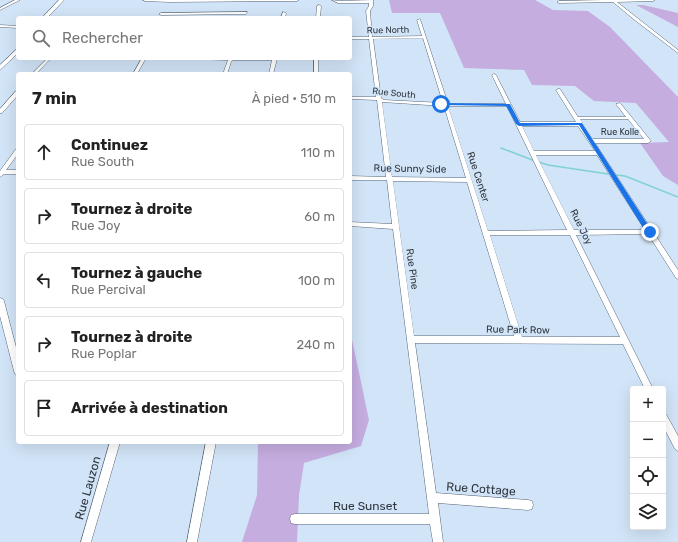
<!DOCTYPE html>
<html lang="fr">
<head>
<meta charset="utf-8">
<style>
  :root { --surface:#fff; --page:#f6f6f6; --text:#222; --muted:#767676; --line:#e0e0e0 }
  body { margin:0; font-family:Rubik,sans-serif; background:var(--page); color:var(--text) }
  .controls { position:absolute; right:12px; bottom:12px; display:grid; overflow:hidden; border-radius:4px; box-shadow:0 4px 16px #0002 }
  .controls button { width:36px; height:36px; display:grid; place-items:center; padding:0; border:0; border-bottom:1px solid var(--line); background:var(--surface); color:var(--text); font:20px sans-serif }
  .stop { position:absolute; width:12px; height:12px; margin:-9px; border:3px solid #1a73e8; border-radius:50%; background:#fff }
  .stop.end { background:#1a73e8; border-color:#fff; box-shadow:0 1px 4px #0008 }
  .list { margin:0; padding:0; list-style:none }
  h2 { display:flex; justify-content:space-between; align-items:center; height:52px; margin:0; padding:0 16px; font-size:17px }
  h2 small { font-size:13px; font-weight:400; color:var(--muted) }
  .list li { display:grid; grid-template-columns:26px 1fr auto; gap:12px; align-items:center; box-sizing:border-box; height:56px; margin:0 8px 8px; padding:0 8px; border:1px solid var(--line); border-radius:4px }
  .list b { display:block; font-size:15px; white-space:nowrap }
  .list p { margin:0; font-size:13px; white-space:nowrap; color:var(--muted) }
  .list em { font-size:13px; font-style:normal; color:var(--muted) }
  .icon { flex:none; width:22px; height:22px; fill:none; stroke:currentColor; stroke-width:2; stroke-linecap:round; stroke-linejoin:round }
  .map { position:relative; flex:none; width:678px; height:542px; overflow:hidden }
  .search { position:absolute; background:var(--surface); box-shadow:0 4px 16px #0002; left:16px; top:16px; width:336px; height:44px; display:flex; align-items:center; gap:10px; box-sizing:border-box; padding:0 14px; border-radius:4px; color:var(--muted); font-size:15px }
  .panel { position:absolute; background:var(--surface); box-shadow:0 4px 16px #0002; left:16px; top:72px; width:336px; height:372px; border-radius:4px }
  .map>svg:first-child { display:block }
  .green { fill:#c5ade0 }
  .lines { fill:none; stroke-linecap:round; stroke-linejoin:round }
  .stream-far1 { stroke:#7fd2d4; stroke-width:1 }
  .stream { stroke:#7fd2d4; stroke-width:1.5 }
  .minor-casing { stroke:#596879; stroke-width:1 }
  .major-casing { stroke:#596879; stroke-width:1 }
  .minor { fill:#fff; fill-rule:evenodd }
  .major { fill:#fff; fill-rule:evenodd }
  .route { fill:#1a73e8 }
  .labels { text-anchor:middle; dominant-baseline:central; stroke-width:3; stroke-linejoin:round; paint-order:stroke }
  .far-street-label { font-size:9px; fill:#2f363e; stroke:#d2e4f7 }
  .street-label { font-size:10px; fill:#2f363e; stroke:#d2e4f7 }
  .near-street-label { font-size:12px; fill:#2f363e; stroke:#d2e4f7 }
</style>
</head>
<body>
<div class="map">
<svg width="678" height="542" viewBox="0 0 678 542">
  <rect width="100%" height="100%" fill="#d2e4f7"/>
  <!-- green -->
  <g class="green">
    <path d="M389 0H535L553 10 588 11 610 27 678 97V185L663 176 640 143 669 142 636 103 594 101 575 86 532 85 524 70 464 68 440 13H392Z"/>
    <path d="M636 5H643L678 13V27Z"/>
    <path d="M350 330 369 420 361 446 304 463 299 495 297 542H242L257 495 258 442H350Z"/>
  </g>
  <g class="lines">
    <!-- stream-far1 -->
    <path class="stream-far1" d="M501 148 503 149"/>
    <!-- stream -->
    <g class="stream">
      <path d="M501 148 535 161"/>
      <path d="M539 162 548 165 608 174"/>
      <path d="M617 175 625 176 678 197"/>
    </g>
    <defs>
      <g id="minor">
        <path d="M15 0H20L0 10V8Z"/>
        <path d="M143 0H299L297 1 169 2 145 1Z"/>
        <path d="M332 0 339 1 373 0V6L370 11 372 37 422 36 417 20 420 19 448 104H506L492 75 494 74 496 75 520 122H576L556 90 558 89H560L578 117H626L616 104 620 103 651 141 648 143H595L678 270V279L676 278 648 234 576 235 653 389H645L623 344 415 343 436 493 528 500 532 501 533 505 532 509 528 510 438 503 443 542H433L430 524H295L291 523 290 519 291 515 295 514H429L393 229 350 226V222L392 224 387 180H350V176L386 177 377 100 350 99V97H376L369 39H350V37H369L366 11 369 6V3H338ZM423 38 443 103 384 100 381 98 373 39ZM382 102 444 106 466 178 392 177ZM448 106H507L567 230 488 231ZM580 119H628L644 139H593ZM522 126H578L595 151H534ZM536 155H597L645 230H574ZM393 181 467 182 514 336H414ZM490 235H570L620 337H522Z"/>
        <path d="M604 0H655L653 1 617 2 678 50V53L636 21 613 2 559 3 557 2 559 1Z"/>
        <path d="M319 5 321 6 320 18H316L317 6Z"/>
        <path d="M247 12 246 14 161 15 159 14 161 13Z"/>
        <path d="M283 12 286 13 285 18H281Z"/>
        <path d="M0 25 18 26V28L0 27Z"/>
        <path d="M48 58H53L48 61 36 74H32Z"/>
        <path d="M142 58H146L137 74H133Z"/>
        <path d="M188 58H277V59L273 74H269L272 60H233L231 62 227 74H223L228 60 190 59Z"/>
        <rect x="314" y="58" width="4" height="16"/>
        <path d="M16 91H18V95L2 113H0V109Z"/>
        <path d="M18 148V154L6 170H18V174H4L0 177V171L16 149Z"/>
        <path d="M0 298 3 299 4 301 18 355V375L15 374 14 371 0 316Z"/>
        <path d="M663 413 666 414 678 436V451L675 449 663 426Z"/>
        <path d="M110 442H120L91 542H81Z"/>
        <path d="M206 442H216L197 542H187Z"/>
      </g>
      <g id="major">
        <path d="M59 0H64L47 18H42Z"/>
        <path d="M18 48V53L0 70V65Z"/>
      </g>
    </defs>
    <!-- minor casing -->
    <use href="#minor" class="minor-casing"/>
    <!-- major casing -->
    <use href="#major" class="major-casing"/>
    <!-- minor -->
    <use href="#minor" class="minor"/>
    <!-- major -->
    <use href="#major" class="major"/>
  </g>
  <!-- route -->
  <path class="route" d="M441 103 510 104 520 123H582L652 231V234H647L579 125 519 126 516 124 506 106 440 105Z"/>
  <g class="labels">
    <!-- far-street labels -->
    <g class="far-street-label">
      <text transform="translate(388 30) rotate(-1)">Rue North</text>
      <text transform="translate(394 93) rotate(6)">Rue South</text>
      <text x="620" y="132">Rue Kolle</text>
    </g>
    <!-- street labels -->
    <g class="street-label">
      <text transform="translate(410 169) rotate(1)">Rue Sunny Side</text>
      <text transform="translate(478 177) rotate(72)">Rue Center</text>
      <text transform="translate(581 227) rotate(64)">Rue Joy</text>
      <text transform="translate(412 269) rotate(82)">Rue Pine</text>
      <text transform="translate(518 330) rotate(1)">Rue Park Row</text>
    </g>
    <!-- near-street labels -->
    <g class="near-street-label">
      <text transform="translate(88 488) rotate(-74)">Rue Lauzon</text>
      <text transform="translate(481 489) rotate(4)">Rue Cottage</text>
      <text x="365" y="506">Rue Sunset</text>
    </g>
  </g>
</svg>
<div class="controls">
<button>+</button>
<button>−</button>
<button><svg class="icon" aria-label="locate" viewBox="0 0 24 24"><circle cx="12" cy="12" r="6"/><path d="M12 2v4M12 18v4M2 12h4M18 12h4"/></svg></button>
<button><svg class="icon" aria-label="layers" viewBox="0 0 24 24"><path d="M12 4l9 5-9 5-9-5zM3 14l9 5 9-5"/></svg></button>
</div>
<div class="stop" style="left:441px;top:104px"></div>
<div class="stop end" style="left:650px;top:232px"></div>
<div class="search"><svg class="icon" aria-label="search" viewBox="0 0 24 24"><circle cx="10" cy="10" r="6"/><path d="M15 15l6 6"/></svg>Rechercher</div>
<section class="panel">
<h2>7 min<small>À pied · 510 m</small></h2>
<ul class="list">
<li><svg class="icon" aria-label="ahead" viewBox="0 0 24 24"><path d="M12 20V5M6 11l6-6 6 6"/></svg><div><b>Continuez</b><p>Rue South</p></div><em>110 m</em></li>
<li><svg class="icon" aria-label="right" viewBox="0 0 24 24"><path d="M7 20v-9h11M14 6l5 5-5 5"/></svg><div><b>Tournez à droite</b><p>Rue Joy</p></div><em>60 m</em></li>
<li><svg class="icon" aria-label="left" viewBox="0 0 24 24"><path d="M17 20v-9H6M10 6l-5 5 5 5"/></svg><div><b>Tournez à gauche</b><p>Rue Percival</p></div><em>100 m</em></li>
<li><svg class="icon" aria-label="right" viewBox="0 0 24 24"><path d="M7 20v-9h11M14 6l5 5-5 5"/></svg><div><b>Tournez à droite</b><p>Rue Poplar</p></div><em>240 m</em></li>
<li><svg class="icon" aria-label="arrive" viewBox="0 0 24 24"><path d="M6 21V4h12l-3 4 3 4H6"/></svg><div><b>Arrivée à destination</b></div></li>
</ul>
</section>
</div>
</body>
</html>
